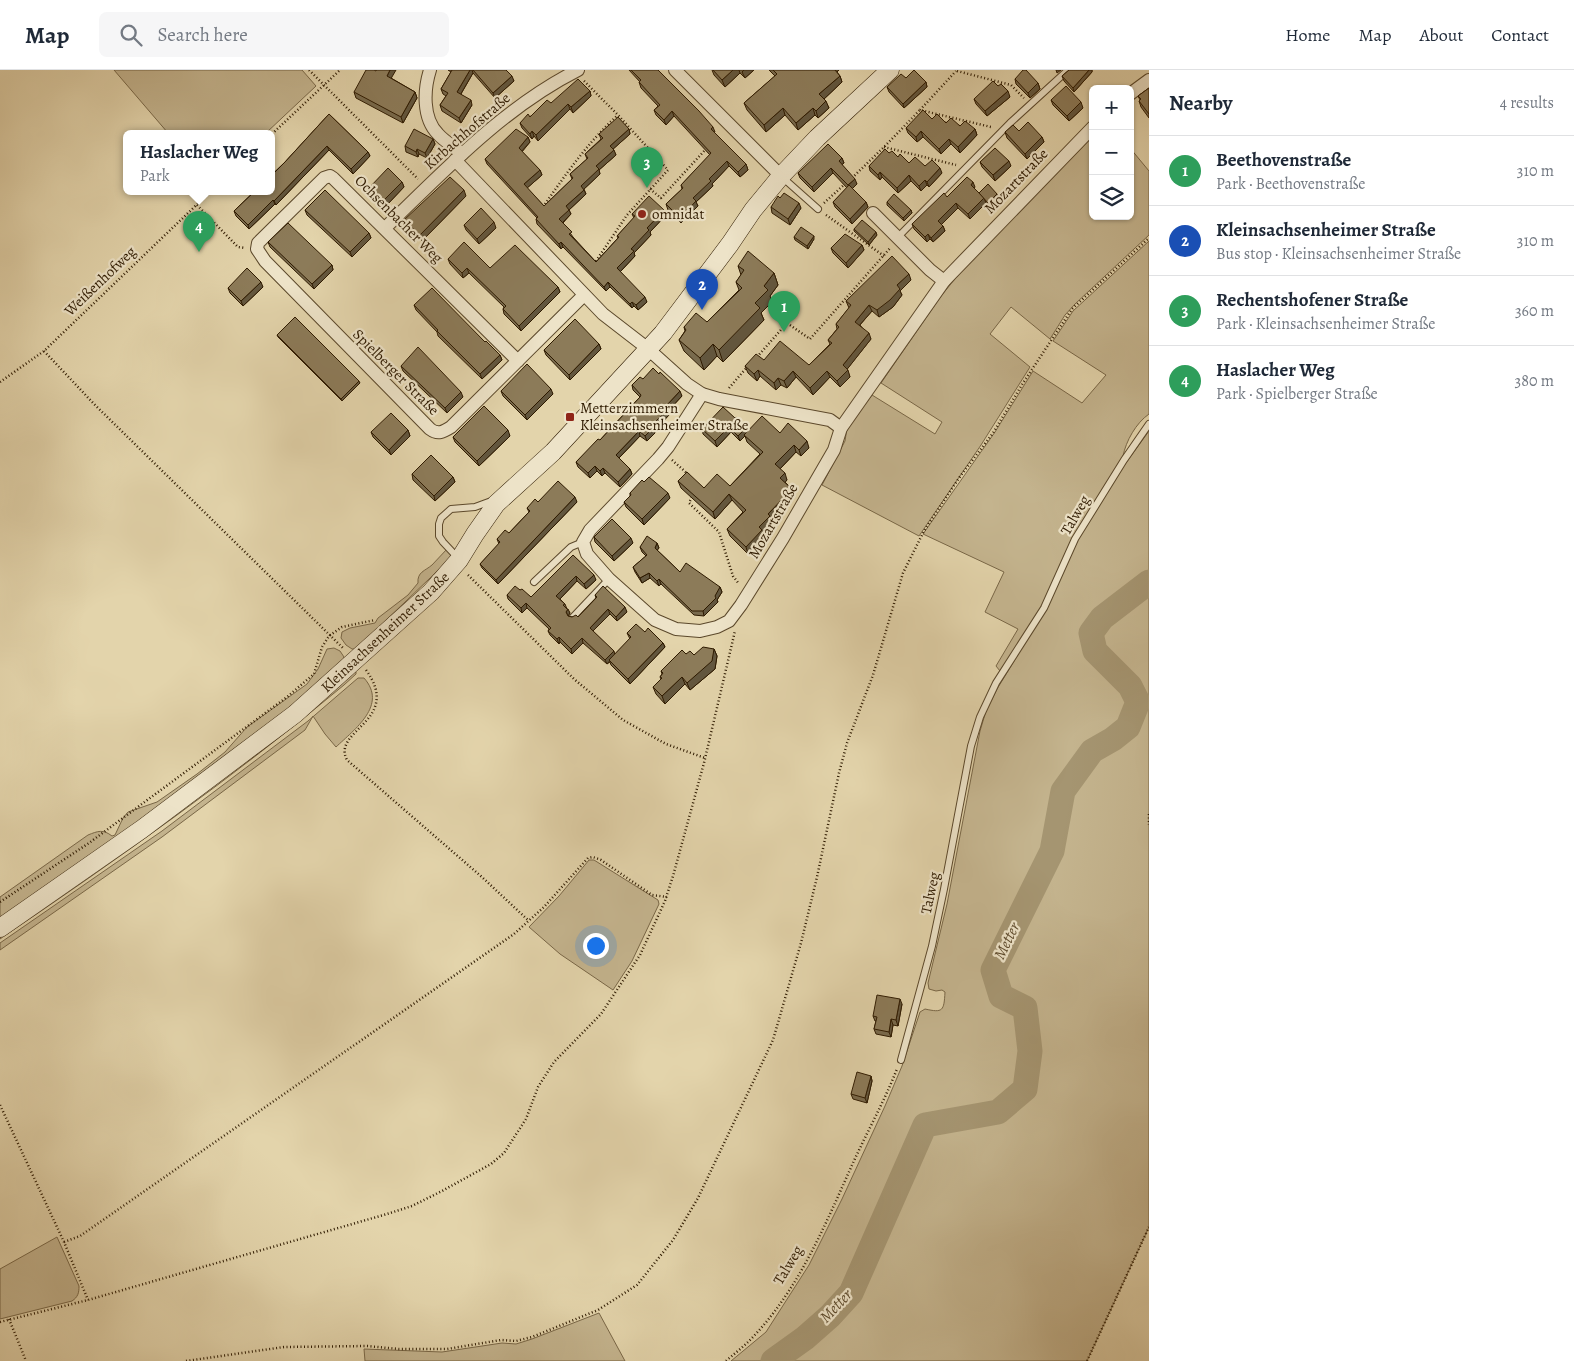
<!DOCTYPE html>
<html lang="en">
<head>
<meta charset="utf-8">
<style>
  :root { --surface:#fff; --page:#f6f6f7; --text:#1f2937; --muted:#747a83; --line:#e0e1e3; --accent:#8f2418 }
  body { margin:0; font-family:Alegreya,serif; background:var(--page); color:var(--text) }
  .controls { position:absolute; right:15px; top:15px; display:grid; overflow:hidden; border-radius:8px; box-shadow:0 1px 4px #0004 }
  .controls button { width:45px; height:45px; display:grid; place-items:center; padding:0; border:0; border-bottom:1px solid var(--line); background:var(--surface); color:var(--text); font:25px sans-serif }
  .you { position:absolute; left:595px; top:875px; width:18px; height:18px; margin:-12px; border:4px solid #fff; border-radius:50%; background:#1a73e8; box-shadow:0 0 0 8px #1a73e833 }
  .badge { display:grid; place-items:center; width:32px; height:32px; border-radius:50%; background:var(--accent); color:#fff; font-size:16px; font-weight:700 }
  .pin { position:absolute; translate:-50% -41px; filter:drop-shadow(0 1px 2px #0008) }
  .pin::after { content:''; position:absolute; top:26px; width:18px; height:15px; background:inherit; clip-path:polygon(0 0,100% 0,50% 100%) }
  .popup { position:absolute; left:123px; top:60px; width:152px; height:65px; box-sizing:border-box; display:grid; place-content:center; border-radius:8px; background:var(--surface); filter:drop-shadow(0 1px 4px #0005); font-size:16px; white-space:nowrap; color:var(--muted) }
  .popup b { font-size:19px; color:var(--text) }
  .popup::after { content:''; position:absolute; left:50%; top:100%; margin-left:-10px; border:10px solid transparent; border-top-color:var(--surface) }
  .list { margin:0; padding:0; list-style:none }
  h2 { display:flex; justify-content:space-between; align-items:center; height:65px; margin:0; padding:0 20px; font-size:21px }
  h2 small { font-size:16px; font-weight:400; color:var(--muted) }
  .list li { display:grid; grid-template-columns:32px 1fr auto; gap:15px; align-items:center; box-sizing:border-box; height:70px; padding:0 20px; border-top:1px solid var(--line) }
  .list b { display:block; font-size:19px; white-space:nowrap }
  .list p { margin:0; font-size:16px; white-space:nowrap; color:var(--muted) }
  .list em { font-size:16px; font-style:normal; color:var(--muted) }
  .icon { flex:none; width:28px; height:28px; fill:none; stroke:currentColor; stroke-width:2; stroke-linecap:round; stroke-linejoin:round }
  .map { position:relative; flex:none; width:1149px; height:1291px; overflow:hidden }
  header { display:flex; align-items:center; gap:30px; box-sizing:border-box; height:70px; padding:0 25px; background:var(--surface); border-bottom:1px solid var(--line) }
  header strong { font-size:24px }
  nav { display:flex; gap:28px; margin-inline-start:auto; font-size:18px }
  .search { width:350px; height:45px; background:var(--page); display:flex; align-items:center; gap:12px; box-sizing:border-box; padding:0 18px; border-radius:8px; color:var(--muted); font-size:19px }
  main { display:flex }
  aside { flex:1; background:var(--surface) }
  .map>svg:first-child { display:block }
  .green { fill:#c4b48e; stroke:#796747 }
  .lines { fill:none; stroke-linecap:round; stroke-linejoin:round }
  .river { stroke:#a59571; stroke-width:25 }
  .service-casing { stroke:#5b482b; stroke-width:8 }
  .minor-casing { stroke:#5b482b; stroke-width:14 }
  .secondary-casing { stroke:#2e1a00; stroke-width:19 }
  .path { stroke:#2e1a00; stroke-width:2.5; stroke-dasharray:1 2.5; stroke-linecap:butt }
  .service { stroke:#ede3c8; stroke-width:6 }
  .minor { stroke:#ede3c8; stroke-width:12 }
  .secondary { stroke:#ede3c8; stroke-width:18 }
  .wall { fill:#786a4d; stroke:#2e1a00 }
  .shaded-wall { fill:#62563e; stroke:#2e1a00 }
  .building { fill:#8c7b59; stroke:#2e1a00 }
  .poi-dot { fill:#8f2418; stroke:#ede3c8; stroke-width:2 }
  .labels { text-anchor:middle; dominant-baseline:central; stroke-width:4.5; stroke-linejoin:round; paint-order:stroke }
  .street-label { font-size:15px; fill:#2e1a00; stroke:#ede3c8 }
  .poi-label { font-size:15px; fill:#2e1a00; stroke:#ede3c8; text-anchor:start }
  .water-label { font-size:16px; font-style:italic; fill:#5e4b2d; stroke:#ede3c8 }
</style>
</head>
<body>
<header>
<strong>Map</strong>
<div class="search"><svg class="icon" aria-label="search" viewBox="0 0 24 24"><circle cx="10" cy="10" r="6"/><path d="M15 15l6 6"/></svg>Search here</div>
<nav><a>Home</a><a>Map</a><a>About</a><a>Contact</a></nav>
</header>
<main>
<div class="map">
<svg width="1149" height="1291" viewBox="0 0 1149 1291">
  <rect width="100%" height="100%" fill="#e3d4ab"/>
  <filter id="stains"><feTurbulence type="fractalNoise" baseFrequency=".004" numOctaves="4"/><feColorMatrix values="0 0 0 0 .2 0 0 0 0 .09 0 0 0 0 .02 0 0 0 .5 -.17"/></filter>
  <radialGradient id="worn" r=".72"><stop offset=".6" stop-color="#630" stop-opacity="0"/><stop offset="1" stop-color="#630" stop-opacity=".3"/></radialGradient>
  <!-- green -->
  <g class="green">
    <path d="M114 0H302L316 16 266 63H168Z"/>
    <path d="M1093 66V146H1130V78L1149 101V165L1075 234 1065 245 1050 269 1011 237 990 264 1030 297 981 375 919 466 822 415 845 371 847 358 872 325 935 364 942 352 881 313 941 226 964 198Z"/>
    <path d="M1149 171V344C1136 353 1126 371 1123 386L1043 537 1024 567 1000 601 996 596 1018 559 985 542 1004 502 923 464 995 362 1033 301 1082 333 1106 305 1053 271 1073 241Z"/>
    <path d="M1149 361V1157L1087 1291H731L766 1262 809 1195 842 1129 885 1036 902 996 920 942 925 939C943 943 944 941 945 922L942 920 936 921 929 919 928 913 947 834 980 661 986 641 997 619 1016 588 1094 437Z"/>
    <path d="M447 479 454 485 356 579H352L346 575 341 568 342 562 350 558 375 553 378 548 408 525 418 513C417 502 425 501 432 495 437 490 442 484 447 479Z"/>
    <path d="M334 578 340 581 344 587 342 592 277 648 114 769 0 849V827L88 765C98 761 103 759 112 766L115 765 123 748 128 742 157 732 197 704 225 682 247 657 307 614 318 599 327 579Z"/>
    <path d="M354 602H356V604L344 615C234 707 118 789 0 869V867L49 834Z"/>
    <path d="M358 608H364C388 635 355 659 336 677L325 664 313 646 305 660 162 767 0 880V873L162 761 308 651Z"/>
    <path d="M589 790H594L658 830 659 834 632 891 613 920 560 884 529 857 559 826Z"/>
    <path d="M57 1167 79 1216C79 1223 78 1227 72 1231L0 1249V1199Z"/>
    <path d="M599 1243 625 1291H365L364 1279 442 1282 502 1273 516 1274 532 1269Z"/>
  </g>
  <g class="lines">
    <!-- river -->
    <path class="river" d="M773 1291 805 1268 830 1246 851 1223 925 1055 998 1042 1025 1019 1030 981 1025 938 1001 926 993 900 1052 781 1063 721 1092 681 1113 669 1128 657 1138 632 1130 616 1095 581 1091 563 1102 548 1149 512"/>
    <defs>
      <g id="service">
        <path d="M782 107 818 139"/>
        <path d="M897 168 1010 53 1068 0"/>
        <path d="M458 488 443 472 439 466V454L441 448 451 439 475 437 494 430"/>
        <path d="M534 512 571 477 583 472"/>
        <path d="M573 547 609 509"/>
        <path d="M901 990 932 876 944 819 971 676 980 647 996 613 1044 538 1075 469 1124 390 1149 354"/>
      </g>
      <g id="minor">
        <path d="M430 0C424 19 422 48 438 64 445 72 455 77 462 84"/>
        <path d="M675 0 781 106"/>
        <path d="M1130 24 1149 10"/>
        <path d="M455 90 603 244 647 278 687 314 702 324 719 329 830 350 841 358"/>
        <path d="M873 143 930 200 944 211"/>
        <path d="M385 158C444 101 503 38 578 0"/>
        <path d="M518 291 333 108 330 106 324 108 258 173 257 179 265 191 430 359C438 365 443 362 451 357L584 225"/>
        <path d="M702 324 668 377 658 389 590 460 583 472 587 484 609 509 655 550 676 559 700 561 717 557 729 551 741 535 783 468 834 380 841 358 944 211 1093 57"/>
      </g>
      <path id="secondary" d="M0 858 142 759 295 644 431 522 459 490 475 464 496 434 553 382 663 263 730 174 753 140 781 106 817 68 890 0"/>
    </defs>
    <!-- service casing -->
    <use href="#service" class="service-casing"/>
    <!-- minor casing -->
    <use href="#minor" class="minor-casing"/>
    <!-- secondary casing -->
    <use href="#secondary" class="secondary-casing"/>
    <!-- path -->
    <g class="path">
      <path d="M309 0 418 109"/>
      <path d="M957 1 1011 15 1024 28"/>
      <path d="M584 11 618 45 668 100 627 145 594 194"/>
      <path d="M920 40 956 1"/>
      <path d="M272 64 340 0"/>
      <path d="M884 77 956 95"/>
      <path d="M852 108 884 77 920 40 991 57"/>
      <path d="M650 119 661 128 706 79"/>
      <path d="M824 133 846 113"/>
      <path d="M197 135 238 177 245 178"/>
      <path d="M543 137C566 104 588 72 618 45"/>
      <path d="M826 145 884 186"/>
      <path d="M44 281 95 335 344 579"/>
      <path d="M757 287 787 253 810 269 891 177"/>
      <path d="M0 312 44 281 211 121"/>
      <path d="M729 318 748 296"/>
      <path d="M672 390 689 405"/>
      <path d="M692 427 689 433 719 462 733 506 739 514"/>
      <path d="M468 505 574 609 623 650 666 674 705 688"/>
      <path d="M366 600C403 651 331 660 347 690L483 808 529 851"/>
      <path d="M1149 744V755"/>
      <path d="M0 832 89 773 287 627 314 604 322 577 329 566 342 557 375 550"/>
      <path d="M0 1035 64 1172 88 1230"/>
      <path d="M64 1172 80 1166 514 864 544 837 588 788 593 787 601 790 652 825 667 827"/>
      <path d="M9 1249 26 1291"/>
      <path d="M0 1252 88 1230 387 1144 412 1136 442 1121 491 1094 504 1083 526 1049 538 1017 554 992 601 944 640 885 665 831 673 806 704 693 735 561"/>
      <path d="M186 1291 284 1277 367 1276 399 1279H447L501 1270 516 1271 532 1267 598 1240 637 1215 673 1170 698 1128 773 970 801 873 817 807 839 703 847 673 873 605 903 503 924 461 959 408 993 363 1023 313 1072 239 1149 168"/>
      <path d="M726 1291C734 1284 742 1278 749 1271 798 1222 825 1155 853 1093 867 1062 884 1032 897 999"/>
      <path d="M1087 1291 1149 1157"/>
    </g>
    <!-- service -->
    <use href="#service" class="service"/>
    <!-- minor -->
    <use href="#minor" class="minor"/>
    <!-- secondary -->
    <use href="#secondary" class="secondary"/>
  </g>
  <!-- wall -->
  <g class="wall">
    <path d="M448 0H506L514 11 495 28 473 3 461 24 472 35 461 53 442 41 440 35 446 26 443 24 441 19 451 2Z"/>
    <path d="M629 0H658L715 62 714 63 746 94 748 100 740 107 729 96 712 114 713 116 696 132 698 136 681 153 668 140 666 134 682 119 681 115 710 85 674 46 666 55 656 45 654 40 658 36 641 18 639 12H640Z"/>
    <path d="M712 0H754L745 8 740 3 725 17 714 5Z"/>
    <path d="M769 0H839L837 2 840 6 842 12 824 29 829 38 818 48 815 45 798 60 785 45 766 62 747 40 744 33 775 6Z"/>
    <path d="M1069 0H1092V2L1074 22 1064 11 1062 6Z"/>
    <path d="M376 1 391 8 415 22 417 28 403 53 356 28 354 22Z"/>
    <path d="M906 8 926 12 927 17 904 38 889 22 887 17Z"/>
    <path d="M1015 9 1038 13 1040 19 1030 28 1016 14Z"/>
    <path d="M998 16 1010 27 987 46 976 34 974 29Z"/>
    <path d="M1149 18V48L1141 37 1139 31 1140 30 1138 26Z"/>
    <path d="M590 21 591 26 573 43 570 39 538 71 534 66 532 69 522 58 520 53 551 33Z"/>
    <path d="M1051 30 1083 38 1069 51 1053 35Z"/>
    <path d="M329 44 368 82 370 86 353 104 329 80 276 135 275 134 249 159 236 146 234 141 285 92Z"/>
    <path d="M932 49 975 59 977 65 960 83 951 74 941 84 923 67 917 72 908 63 906 58Z"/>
    <path d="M629 59 630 64 613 79 616 85 599 100 600 104 584 119 586 124 569 140 571 144 563 153 573 167 596 192 618 168 617 166 634 148 632 144 664 140 666 145 650 162 651 165 634 183 635 186 620 202 647 232 638 240 634 236 632 238 610 217 606 221 563 177 561 179 537 154 536 149 537 148 487 94 485 89 528 67 530 72 522 82 540 100 542 105 527 118 544 136 572 109 570 104 587 89 585 84 601 69 599 64Z"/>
    <path d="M1019 61 1042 67 1044 72 1027 89 1007 68 1005 62Z"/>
    <path d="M433 69 435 74 427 88 419 84 418 87 406 82 405 76Z"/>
    <path d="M889 83 898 87 909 93 925 96 942 103 929 117 927 115 921 121 911 111 898 123 882 107 880 110 870 101 869 96Z"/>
    <path d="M842 88 844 93 842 95 857 114 852 118 866 132 868 137 852 154 835 137 833 132 847 118 833 103 814 122 800 108 798 103Z"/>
    <path d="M980 92 1011 96 995 111 982 97Z"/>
    <path d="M402 112 404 117 385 137 371 123 369 118Z"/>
    <path d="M975 117 974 118 979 123 998 126 989 136 985 132 986 133 970 149 958 138 941 155 943 156 945 161 933 172 930 169 927 172 914 159 912 154 947 127Z"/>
    <path d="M466 126 422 171 406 155 404 150Z"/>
    <path d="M780 128 801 138 790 155 772 143 771 137Z"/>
    <path d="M887 132 911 140 912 143 904 151 887 135Z"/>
    <path d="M305 140 369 163 371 168 352 187 307 145Z"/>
    <path d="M464 155 496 158 479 174 466 160Z"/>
    <path d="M854 159 877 165 869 175 854 161Z"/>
    <path d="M794 167 814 169 808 179 795 170Z"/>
    <path d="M268 172 332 195 333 200 314 219 270 177Z"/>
    <path d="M862 175 864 180 848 198 833 183 831 178Z"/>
    <path d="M448 189 490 198 558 217 560 222 521 261 504 244 503 239 504 237 469 203 463 208 450 194Z"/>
    <path d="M738 196 774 203 778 215 770 226 772 232 761 243 764 250 723 292 717 286 704 300 684 281 679 270 685 261 684 257 707 252 739 220 736 212 741 205Z"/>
    <path d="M911 210 900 221 902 225 893 237 879 247 872 241 860 255 871 269 847 299 850 307 840 317 830 307 813 325 796 307 787 318 781 315 776 320 760 306 757 311 748 303 745 296 764 290 809 295 830 274 828 270 837 259 836 254 849 238 846 231Z"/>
    <path d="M263 217 243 236 230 223 228 218Z"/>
    <path d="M414 235 485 272 500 285 502 290 482 309 438 266 437 262 416 240Z"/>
    <path d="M277 265 360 313 342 331 278 267Z"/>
    <path d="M599 274 601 279 570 310 546 285 544 280Z"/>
    <path d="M401 296 463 327 447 343 403 301Z"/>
    <path d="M643 309 682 326 668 341 669 345 654 361 655 363 647 371 640 366 619 388 630 399 632 404 620 417 605 403 602 406 597 401 590 408 578 397 576 392 600 370 640 327 633 320 632 315Z"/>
    <path d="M501 321 553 324 527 350 503 326Z"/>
    <path d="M735 348 747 357 748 361 780 363 809 378 801 386 796 382 780 399 787 410 785 412 792 419 794 425 771 450 772 452 763 463 764 467 748 484 730 466 727 459 743 442 732 430 715 449 681 418 678 411 704 418 730 416 760 384 747 372 745 366 740 371 731 362 717 377 703 364 702 359Z"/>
    <path d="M408 360 410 366 391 385 373 367 371 362Z"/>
    <path d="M510 366 479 396 455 372 453 367Z"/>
    <path d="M412 404 453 407 455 412 435 431 413 410Z"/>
    <path d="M630 423 670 428 644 455 626 437 624 432 630 426Z"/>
    <path d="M538 432H577L498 514 482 498 480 494 499 474 497 469 509 463 529 442 527 438Z"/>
    <path d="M594 467 633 473 614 491 595 472Z"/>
    <path d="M657 473 659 478 657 480 680 502 720 517 722 522 717 530 718 532 704 546 694 545 661 514 659 516 650 508 642 513 635 502 633 497 646 486 642 482 640 477Z"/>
    <path d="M573 485 596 510 586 519 577 511 560 529 565 534 567 539 570 543 568 546 572 547H578L596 528 595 525 627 542 617 551 610 544 593 561 615 584 630 569 627 563 645 562 663 573 665 577 630 614 611 595 610 592 607 594 583 573 572 584 560 572 559 574 550 565 548 561 549 559 527 538 522 543 508 529 507 525 520 520 531 527Z"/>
    <path d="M714 579 717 586 715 599 690 620 685 614 665 634 656 624 653 617 661 609 660 607 662 604 661 601 686 584 694 585Z"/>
    <path d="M902 934 898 956 893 955 891 967 876 964 874 959 876 951H875L873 946Z"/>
    <path d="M871 1006 872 1011 867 1033 853 1029 851 1024Z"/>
  </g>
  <!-- shaded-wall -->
  <g class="shaded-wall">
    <path d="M390 0H396L389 12 387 6Z"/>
    <path d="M470 0H472L473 3 459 27 457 22Z"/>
    <path d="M733 0H739L740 3 725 17 722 10Z"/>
    <path d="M744 0H754L745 8 742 2Z"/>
    <path d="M1056 0H1061L1057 3Z"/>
    <path d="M1089 0H1092V2L1074 22 1073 18Z"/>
    <path d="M512 6 514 11 495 28 493 23Z"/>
    <path d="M840 6 842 12 822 31 819 24Z"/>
    <path d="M926 12 927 17 904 38 903 34Z"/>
    <path d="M1038 13 1040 19 1030 28 1028 23Z"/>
    <path d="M590 21 591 26 573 43 571 37Z"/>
    <path d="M1008 21 1010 27 987 46 985 41Z"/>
    <path d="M415 22 417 28 403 53 401 47Z"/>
    <path d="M471 30 472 35 461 53 459 48Z"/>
    <path d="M826 31 829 38 818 48 816 41Z"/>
    <path d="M1081 32 1083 38 1069 51 1067 46Z"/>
    <path d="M568 34 570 39 538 71 536 65Z"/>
    <path d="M783 38 785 45 766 62 764 55Z"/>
    <path d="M813 38 815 45 798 60 796 53Z"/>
    <path d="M672 41 674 46 666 55 664 50Z"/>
    <path d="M713 57 715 62 713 64 711 59Z"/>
    <path d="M629 59 630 64 611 81 610 76Z"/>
    <path d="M975 59 977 65 960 83 958 77Z"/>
    <path d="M532 61 534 66 532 69 530 64Z"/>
    <path d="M921 61 923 67 917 72 916 67Z"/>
    <path d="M528 67 530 72 520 83 519 78Z"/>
    <path d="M1042 67 1044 72 1027 89 1025 84Z"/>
    <path d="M433 69 435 74 427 88 425 83Z"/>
    <path d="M949 69 951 74 941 84 939 79Z"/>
    <path d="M327 76 329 80 276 135 274 131Z"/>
    <path d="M417 79 419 84 418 87 416 82Z"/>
    <path d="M614 80 616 85 599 100 600 104 582 121 581 116 596 96Z"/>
    <path d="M368 82 370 86 353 104 351 99Z"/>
    <path d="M842 88 844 93 840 96 839 91Z"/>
    <path d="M727 91 729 96 712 114 713 116 696 132 698 136 681 153 680 148 693 128 709 109Z"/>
    <path d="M1009 91 1011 96 995 111 993 105Z"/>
    <path d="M746 94 748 100 740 107 738 102Z"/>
    <path d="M831 98 833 103 814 122 812 117Z"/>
    <path d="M940 98 942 103 929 117 927 112Z"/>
    <path d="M540 100 542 105 526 119 524 114Z"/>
    <path d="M880 102 882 107 880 110 878 105Z"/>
    <path d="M909 105 911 111 898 123 897 118Z"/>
    <path d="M855 109 857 114 850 121 848 115Z"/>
    <path d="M925 110 927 115 921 121 919 116Z"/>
    <path d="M402 112 404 117 385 137 383 131Z"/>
    <path d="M973 112 975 117 973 120 971 115Z"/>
    <path d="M464 120 466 126 422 171 420 165Z"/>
    <path d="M584 120 586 124 569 140 571 144 561 154 559 149 566 136Z"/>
    <path d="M997 124 998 126 989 136 988 133Z"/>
    <path d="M984 128 986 133 970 149 968 144Z"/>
    <path d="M273 130 275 134 249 159 248 155Z"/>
    <path d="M866 132 868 137 852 154 850 149Z"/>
    <path d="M799 133 801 138 790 155 788 149Z"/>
    <path d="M956 133 958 138 940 156 938 151Z"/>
    <path d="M664 140 666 145 650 162 651 165 634 183 635 186 619 203 617 198 647 158Z"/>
    <path d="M911 140 912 143 904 151 903 148Z"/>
    <path d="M494 152 496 158 479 174 477 169Z"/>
    <path d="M943 156 945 161 933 172 931 168Z"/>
    <path d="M876 162 877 165 869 175 868 172Z"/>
    <path d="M369 163 371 168 352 187 350 182Z"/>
    <path d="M928 164 930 169 927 172 925 167Z"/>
    <path d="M814 166V169L808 179 807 176Z"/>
    <path d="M561 172 563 177 561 179 559 174Z"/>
    <path d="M862 175 864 180 848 198 846 193Z"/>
    <path d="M332 195 333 200 314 219 312 214Z"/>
    <path d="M467 198 469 203 463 208 462 203Z"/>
    <path d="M774 203 778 215 770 226 772 232 761 243 764 250 723 292 719 280 755 233 764 216Z"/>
    <path d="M909 204 911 210 900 221 902 225 893 237 879 247 877 240 897 215Z"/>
    <path d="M261 212 263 217 243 236 241 231Z"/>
    <path d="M608 212 610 217 606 221 604 217Z"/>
    <path d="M558 217 560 222 521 261 519 256Z"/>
    <path d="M645 227 647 232 638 240 636 235Z"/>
    <path d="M632 232 634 236 632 238 630 234Z"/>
    <path d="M869 235 872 241 857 258 855 252Z"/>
    <path d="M869 263 871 269 845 302 843 295Z"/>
    <path d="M599 274 601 279 570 310 569 305Z"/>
    <path d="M713 274 717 286 704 300 700 288Z"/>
    <path d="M500 285 502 290 482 309 480 304Z"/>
    <path d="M758 300 760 306 757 311 754 304Z"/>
    <path d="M848 300 850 307 840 317 837 311Z"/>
    <path d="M793 301 796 307 787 318 784 311Z"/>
    <path d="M827 301 830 307 813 325 810 318Z"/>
    <path d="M778 308 781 315 776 320 774 313Z"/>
    <path d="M359 311 360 313 342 331 341 329Z"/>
    <path d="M551 319 553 324 527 350 525 345Z"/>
    <path d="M680 321 682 326 668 341 669 345 654 361 655 363 647 371 645 366 665 337Z"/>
    <path d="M461 322 463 327 447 343 445 338Z"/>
    <path d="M729 357 731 362 717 377 715 371Z"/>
    <path d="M747 357 749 362 740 371 738 366Z"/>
    <path d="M408 360 410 366 391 385 389 380Z"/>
    <path d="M508 360 510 366 479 396 477 391Z"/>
    <path d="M639 361 640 366 617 390 616 385Z"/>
    <path d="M807 371 809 378 801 386 799 380Z"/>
    <path d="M794 375 796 382 778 401 775 394Z"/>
    <path d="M595 396 597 401 590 408 588 403Z"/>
    <path d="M603 398 605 403 602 406 600 401Z"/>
    <path d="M630 399 632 404 620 417 618 412Z"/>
    <path d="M785 403 787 410 783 415 780 408Z"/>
    <path d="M453 407 455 412 435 431 434 426Z"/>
    <path d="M792 419 794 425 771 450 772 452 763 463 764 467 748 484 746 477 759 457 768 444Z"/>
    <path d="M668 423 670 428 644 455 642 449Z"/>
    <path d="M729 424 732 430 715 449 713 442Z"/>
    <path d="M575 427 577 432 498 514 496 510Z"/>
    <path d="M631 468 633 473 614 491 612 486Z"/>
    <path d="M657 473 659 478 656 482 655 478Z"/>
    <path d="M649 503 650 508 642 513 640 508Z"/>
    <path d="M594 505 596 510 586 519 584 514Z"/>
    <path d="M576 506 577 511 558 531 556 526Z"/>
    <path d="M659 509 661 514 659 516 657 511Z"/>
    <path d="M720 517 722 522 717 530 718 532 704 546 703 541Z"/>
    <path d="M526 533 527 538 522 543 521 538Z"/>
    <path d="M625 537 627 542 617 551 616 547Z"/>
    <path d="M568 539 570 543 568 546 566 542Z"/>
    <path d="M608 539 610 544 591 563 590 558Z"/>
    <path d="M559 567 560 572 559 574 557 569Z"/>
    <path d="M582 568 583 573 572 584 571 579Z"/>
    <path d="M663 573 665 577 630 614 628 609Z"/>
    <path d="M714 579 717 586 715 599 690 620 687 613Z"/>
    <path d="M614 581 615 585 607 594 605 590Z"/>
    <path d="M682 607 685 614 665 634 662 626Z"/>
    <path d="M900 929 902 934 898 956 896 950Z"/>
    <path d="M891 949 893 955 891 967 889 962Z"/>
    <path d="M871 1006 872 1011 867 1033 865 1028Z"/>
  </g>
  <!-- building -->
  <g class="building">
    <path d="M366 0H374L376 1V0H390L387 6 415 22 401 47 354 22Z"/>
    <path d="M452 0H470L457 22 471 30 459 48 440 35 448 23 441 19Z"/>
    <path d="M473 0H506L512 6 493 23Z"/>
    <path d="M631 0H658L699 41 713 57 711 59 746 94 738 102 727 91 709 109 711 111 693 128 696 131 680 148 666 134 683 118 681 115 711 83 672 41 664 50 654 40 660 35 639 12 641 10Z"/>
    <path d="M713 0H733L722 10Z"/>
    <path d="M773 0H835L840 6 819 24 826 31 816 41 813 38 796 53 783 38 764 55 744 33 777 4Z"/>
    <path d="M914 0 926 12 903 34 887 17 901 4 906 8Z"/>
    <path d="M1023 0H1026L1038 13 1028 23 1015 9Z"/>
    <path d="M1069 0H1089L1073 18 1062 6Z"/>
    <path d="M578 9 590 21 571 37 568 34 536 65 532 61 530 64 520 53 528 44 530 47 547 30 551 33Z"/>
    <path d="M993 11 998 16 1001 14 1008 21 985 41 974 29Z"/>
    <path d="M1066 16 1081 32 1067 46 1051 30Z"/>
    <path d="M1149 18V44L1139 31 1141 29 1138 26Z"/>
    <path d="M923 40 932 49 937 44 946 53 951 48 960 56 965 51 975 59 958 77 949 69 939 79 921 61 916 67 906 58Z"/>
    <path d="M329 44 368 82 351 99 327 76 274 131 273 130 248 155 234 141 255 121H272V105L285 92Z"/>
    <path d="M618 47 629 59 610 76 614 80 596 96 599 99 581 116 584 120 566 136 569 140 559 149 572 162 569 164 596 192 619 167 617 166 635 146 632 144 649 126 664 140 647 158 649 160 631 179 634 181 617 198 645 227 636 235 632 232 630 234 608 212 604 217 561 172 559 174 536 149 538 147 485 89 516 59 528 67 519 78 540 100 524 114 544 136 573 108 570 104 588 88 585 84 603 68 599 64Z"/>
    <path d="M1028 52 1042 67 1025 84 1005 62 1013 55 1019 61Z"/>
    <path d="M414 59 433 69 425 83 417 79 416 82 405 76Z"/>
    <path d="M828 74 842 88 839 91 855 109 848 115 831 98 812 117 798 103Z"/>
    <path d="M995 78 1009 91 993 105 980 92Z"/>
    <path d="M885 79 889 83 892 81 898 87 900 84 909 93 915 87 925 96 932 90 940 98 927 112 925 110 919 116 909 105 897 118 880 102 878 105 869 96Z"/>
    <path d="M388 98 402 112 383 131 369 118Z"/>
    <path d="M450 107 464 120 420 165 404 150Z"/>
    <path d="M967 107 973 112 971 115 984 128 968 144 956 133 938 151 943 156 931 168 928 164 925 167 912 154 944 123 947 127Z"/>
    <path d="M988 114 997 124 988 133 979 123Z"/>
    <path d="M849 115 866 132 850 149 833 132Z"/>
    <path d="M325 120 369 163 350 182 305 140Z"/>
    <path d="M784 123 799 133 788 149 771 137 778 126 780 128Z"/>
    <path d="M894 124 911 140 903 148 887 132Z"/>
    <path d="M481 138 494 152 477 169 464 155Z"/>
    <path d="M862 150 876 162 868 172 854 159Z"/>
    <path d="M288 153 332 195 312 214 268 172Z"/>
    <path d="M801 157 814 166 807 176 794 167Z"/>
    <path d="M845 164 862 175 846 193 831 178Z"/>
    <path d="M464 172 490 198 515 175 558 217 519 256 503 239 506 236 467 198 462 203 448 189Z"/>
    <path d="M748 181 774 203 764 216 768 220 755 233 760 238 719 280 713 274 700 288 679 270 686 260 684 257 696 243 707 252 742 218 736 212 744 200 738 196Z"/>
    <path d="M892 186 909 204 897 215 900 219 890 230 877 240 869 235 855 252 869 263 843 295 848 300 837 311 827 301 810 318 793 301 784 311 778 308 774 313 758 300 754 304 745 296 756 284 764 290 780 271 809 295 832 273 828 270 839 257 836 254 851 235 846 231Z"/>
    <path d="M247 198 261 212 241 231 228 218Z"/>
    <path d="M432 218 485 272 486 271 500 285 480 304 437 261 438 260 414 235Z"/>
    <path d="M295 247 359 311 341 329 277 265Z"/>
    <path d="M575 249 599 274 569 305 544 280Z"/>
    <path d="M418 277 461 322 445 338 401 296Z"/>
    <path d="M527 294 551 319 525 345 501 321Z"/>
    <path d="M653 298 659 304 660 302 680 321 665 337 667 340 651 356 653 358 645 366 639 361 616 385 630 399 618 412 603 398 600 401 595 396 588 403 576 392 598 369 600 370 640 327 641 325 632 315 640 307 643 309Z"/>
    <path d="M484 336 508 360 477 391 453 367Z"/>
    <path d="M723 337 735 348 736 347 747 357 738 366 729 357 715 371 702 359Z"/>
    <path d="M391 343 408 360 389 380 371 362Z"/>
    <path d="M762 346 780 363 788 353 807 371 799 380 794 375 775 394 785 403 780 408 792 419 768 444 770 446 759 457 762 460 746 477 727 459 746 440 729 424 713 442 678 411 687 402 704 418 717 404 730 416 763 382 744 365Z"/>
    <path d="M431 385 453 407 434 426 412 404Z"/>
    <path d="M649 407 668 423 642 449 624 432 631 425 630 423 642 410 644 412Z"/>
    <path d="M558 411 575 427 496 510 480 494 500 472 497 469 505 460 509 463 530 441 527 438 535 429 538 432Z"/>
    <path d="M612 449 631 468 612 486 594 467Z"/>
    <path d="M647 466 657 473 655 478 680 502 686 493 720 517 715 526 716 528 703 541H692L659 509 657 511 649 503 640 508 633 497 647 485 640 477Z"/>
    <path d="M573 485 594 505 584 514 576 506 556 526 565 534 563 535 567 539H568L566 542 568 546 572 547 576 545 578 547 597 527 595 525 603 516 625 537 616 547 608 539 590 558 614 581 605 590 582 568 571 579 559 567 557 569 548 561 551 558 526 533 521 538 507 525 515 516 520 520 522 519 531 527Z"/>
    <path d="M636 554 645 562 648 558 663 573 628 609 609 590 631 567 627 563Z"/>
    <path d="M703 577 714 579 712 591 687 613 682 607 662 626 653 617 662 608 660 607 663 603 661 601 682 580 686 584 690 581 694 585Z"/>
    <path d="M877 925 900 929 896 950 891 949 889 962 874 959 877 947 873 946Z"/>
    <path d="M857 1002 871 1006 865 1028 851 1024Z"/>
  </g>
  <!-- markers -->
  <g class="poi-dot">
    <circle cx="642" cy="144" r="5"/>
    <rect x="565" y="342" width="10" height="10" rx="2.5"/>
  </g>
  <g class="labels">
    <!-- street labels -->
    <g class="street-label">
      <text transform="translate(467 61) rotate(-41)">Kirbachhofstraße</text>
      <text transform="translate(1016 111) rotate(-46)">Mozartstraße</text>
      <text transform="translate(399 149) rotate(45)">Ochsenbacher Weg</text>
      <text transform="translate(100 211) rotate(-44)">Weißenhofweg</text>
      <text transform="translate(396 302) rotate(45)">Spielberger Straße</text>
      <text transform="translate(1075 445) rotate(-60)">Talweg</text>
      <text transform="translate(773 451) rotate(-60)">Mozartstraße</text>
      <text transform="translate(385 562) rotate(-43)">Kleinsachsenheimer Straße</text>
      <text transform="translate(930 823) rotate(-78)">Talweg</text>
      <text transform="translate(788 1195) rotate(-59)">Talweg</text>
    </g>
    <!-- poi labels -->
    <g class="poi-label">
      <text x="652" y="144">omnidat</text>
      <text x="580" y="338">Metterzimmern<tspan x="580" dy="17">Kleinsachsenheimer Straße</tspan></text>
    </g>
    <!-- water labels -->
    <g class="water-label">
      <text transform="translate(1007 871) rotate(-64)">Metter</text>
      <text transform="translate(836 1236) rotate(-47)">Metter</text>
    </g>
  </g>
  <rect width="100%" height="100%" filter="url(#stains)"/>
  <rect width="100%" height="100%" fill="url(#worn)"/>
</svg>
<div class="controls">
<button>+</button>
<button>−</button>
<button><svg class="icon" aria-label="layers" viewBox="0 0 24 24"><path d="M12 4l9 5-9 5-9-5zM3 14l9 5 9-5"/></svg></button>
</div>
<div class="you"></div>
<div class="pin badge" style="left:784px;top:262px;background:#2e9e5b">1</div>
<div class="pin badge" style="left:702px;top:240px;background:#1a4fb4">2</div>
<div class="pin badge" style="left:647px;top:118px;background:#2e9e5b">3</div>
<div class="pin badge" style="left:199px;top:182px;background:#2e9e5b">4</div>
<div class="popup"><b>Haslacher Weg</b>Park</div>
</div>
<aside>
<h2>Nearby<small>4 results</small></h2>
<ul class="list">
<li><span class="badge" style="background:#2e9e5b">1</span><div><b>Beethovenstraße</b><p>Park · Beethovenstraße</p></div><em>310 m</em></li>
<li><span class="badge" style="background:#1a4fb4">2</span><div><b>Kleinsachsenheimer Straße</b><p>Bus stop · Kleinsachsenheimer Straße</p></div><em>310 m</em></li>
<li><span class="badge" style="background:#2e9e5b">3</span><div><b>Rechentshofener Straße</b><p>Park · Kleinsachsenheimer Straße</p></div><em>360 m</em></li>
<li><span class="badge" style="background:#2e9e5b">4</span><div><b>Haslacher Weg</b><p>Park · Spielberger Straße</p></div><em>380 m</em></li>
</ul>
</aside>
</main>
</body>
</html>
